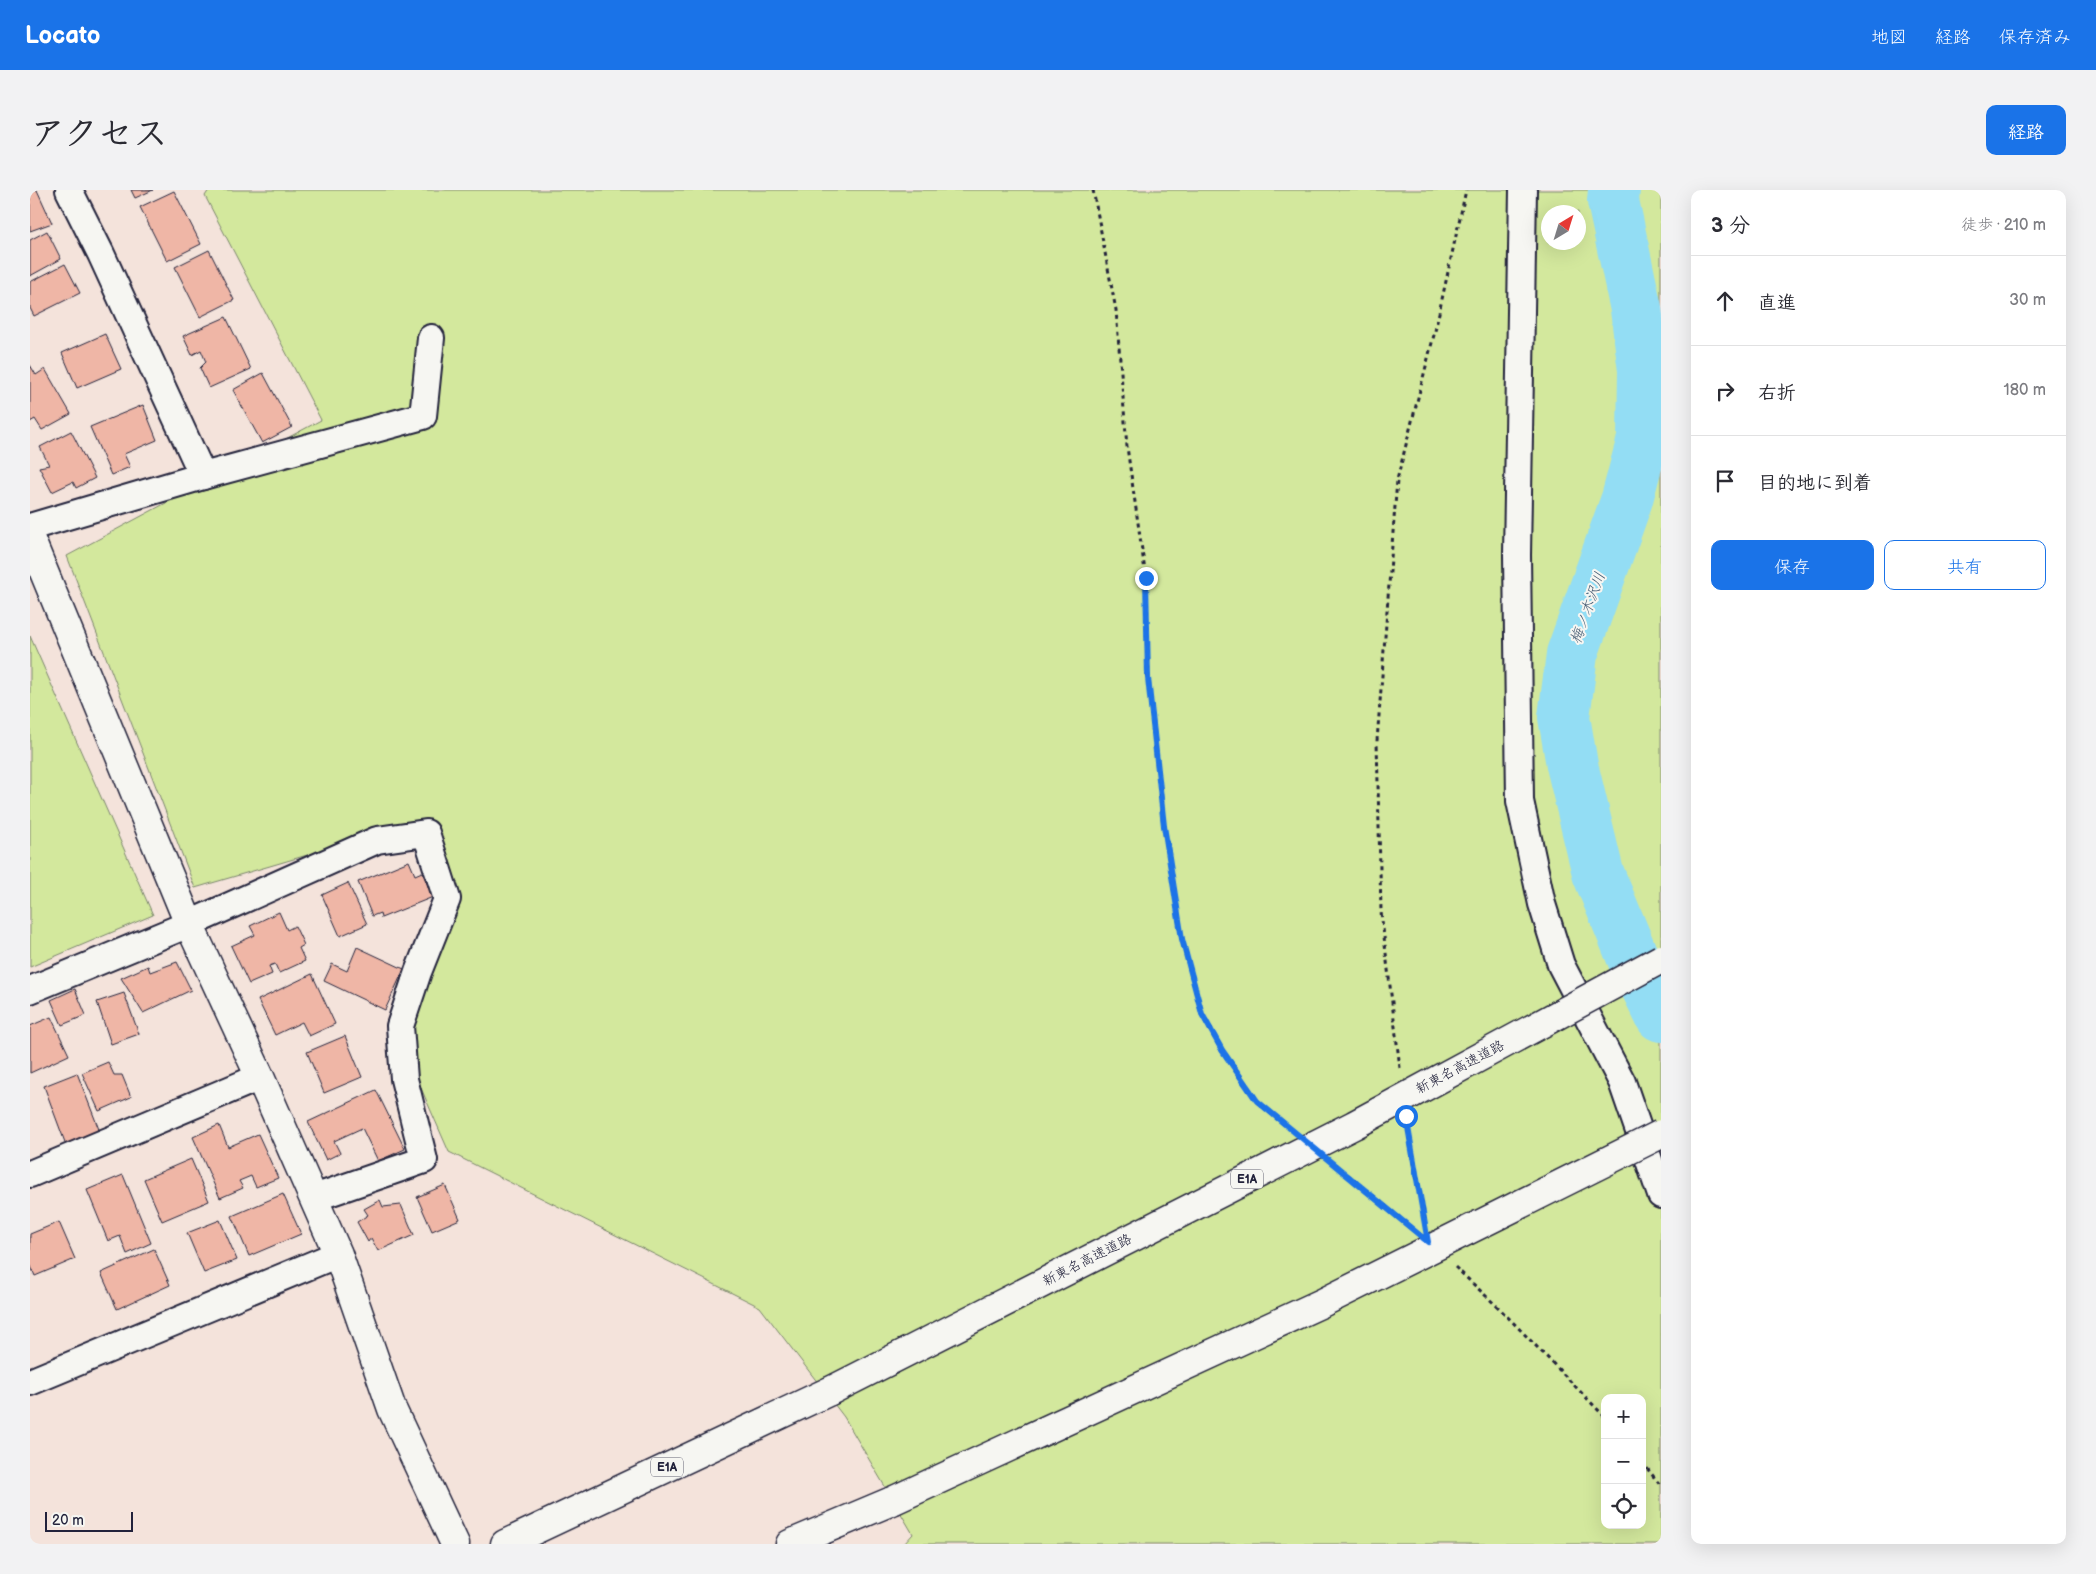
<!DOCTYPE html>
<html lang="ja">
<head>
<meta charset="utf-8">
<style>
  :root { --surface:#fff; --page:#f2f2f3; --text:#2b2b33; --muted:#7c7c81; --line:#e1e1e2; --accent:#1a73e8 }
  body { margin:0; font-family:"Balsamiq Sans","Klee One",sans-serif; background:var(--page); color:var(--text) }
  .controls { position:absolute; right:15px; bottom:15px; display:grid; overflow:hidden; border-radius:10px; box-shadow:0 5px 20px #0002 }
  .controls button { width:45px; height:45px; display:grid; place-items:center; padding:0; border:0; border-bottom:1px solid var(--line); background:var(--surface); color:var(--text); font:25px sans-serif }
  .compass { position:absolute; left:1511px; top:15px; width:45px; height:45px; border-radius:50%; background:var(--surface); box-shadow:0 5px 20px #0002; rotate:38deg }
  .scale { position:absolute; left:15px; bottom:12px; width:88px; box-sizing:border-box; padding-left:5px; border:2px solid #22223b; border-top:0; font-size:14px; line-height:18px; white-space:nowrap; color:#22223b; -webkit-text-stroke:4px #f6f6f2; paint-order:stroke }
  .stop { position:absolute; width:15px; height:15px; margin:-11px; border:4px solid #1a73e8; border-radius:50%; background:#fff }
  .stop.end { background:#1a73e8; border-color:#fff; box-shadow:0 1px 5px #0008 }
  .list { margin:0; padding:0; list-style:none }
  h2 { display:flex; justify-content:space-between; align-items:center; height:65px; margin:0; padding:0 20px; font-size:21px }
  h2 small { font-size:16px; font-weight:400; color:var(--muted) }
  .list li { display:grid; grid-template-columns:32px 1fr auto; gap:15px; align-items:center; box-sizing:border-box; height:90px; padding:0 20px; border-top:1px solid var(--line) }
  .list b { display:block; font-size:19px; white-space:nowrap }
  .list em { font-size:16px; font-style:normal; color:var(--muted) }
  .actions { display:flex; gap:10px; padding:15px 20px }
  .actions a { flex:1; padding:11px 0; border:1px solid var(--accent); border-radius:10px; text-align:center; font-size:18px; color:var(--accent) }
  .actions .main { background:var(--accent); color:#fff }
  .icon { flex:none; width:28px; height:28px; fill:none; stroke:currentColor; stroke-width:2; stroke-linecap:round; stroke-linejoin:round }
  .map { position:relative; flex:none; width:1631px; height:1354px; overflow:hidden; border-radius:10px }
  header { display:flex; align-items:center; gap:30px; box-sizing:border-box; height:70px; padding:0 25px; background:var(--accent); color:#fff }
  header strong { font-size:24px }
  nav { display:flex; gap:28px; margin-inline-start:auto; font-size:18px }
  .intro { display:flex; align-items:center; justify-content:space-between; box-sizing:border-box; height:120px; padding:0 30px }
  h1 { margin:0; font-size:35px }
  .button { padding:12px 22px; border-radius:10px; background:var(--accent); color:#fff; font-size:18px; font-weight:700 }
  main { display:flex; gap:30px; padding:0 30px }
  aside { flex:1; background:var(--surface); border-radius:10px; box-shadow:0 5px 20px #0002 }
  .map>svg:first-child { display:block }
  .green { fill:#d3e89d; stroke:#7a856c; fill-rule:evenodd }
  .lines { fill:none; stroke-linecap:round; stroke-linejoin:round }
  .river { stroke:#93ddf4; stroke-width:52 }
  .building { fill:#efb6a6; stroke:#22223b }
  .street-casing { stroke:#22223b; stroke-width:30 }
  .secondary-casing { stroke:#22223b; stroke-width:31 }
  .highway-casing { stroke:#22223b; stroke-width:31 }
  .path { stroke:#22223b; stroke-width:3; stroke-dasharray:4 4; stroke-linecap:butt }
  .street { stroke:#f6f6f2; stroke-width:26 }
  .secondary { stroke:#f6f6f2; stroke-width:28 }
  .highway { stroke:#f6f6f2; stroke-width:28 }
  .highway-bridge-casing { stroke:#22223b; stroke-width:31; stroke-linecap:butt }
  .highway-bridge { stroke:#f6f6f2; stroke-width:28 }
  .route { stroke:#1a73e8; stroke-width:6 }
  .labels { text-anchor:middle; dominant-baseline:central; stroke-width:4; stroke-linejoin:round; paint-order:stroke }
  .shield { fill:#f6f6f2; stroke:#626272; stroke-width:1 }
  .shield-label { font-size:12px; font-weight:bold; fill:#22223b }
  .street-label { font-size:14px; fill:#22223b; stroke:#f6f6f2 }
  .water-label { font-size:15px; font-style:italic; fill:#445a72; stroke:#f6f6f2 }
</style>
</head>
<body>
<header>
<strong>Locato</strong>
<nav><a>地図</a><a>経路</a><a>保存済み</a></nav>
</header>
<div class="intro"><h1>アクセス</h1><a class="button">経路</a></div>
<main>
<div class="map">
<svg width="1631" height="1354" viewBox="0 0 1631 1354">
  <rect width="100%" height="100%" fill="#f4e3db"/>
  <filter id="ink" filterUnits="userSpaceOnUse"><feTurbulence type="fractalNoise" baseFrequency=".02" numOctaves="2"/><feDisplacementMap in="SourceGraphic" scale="10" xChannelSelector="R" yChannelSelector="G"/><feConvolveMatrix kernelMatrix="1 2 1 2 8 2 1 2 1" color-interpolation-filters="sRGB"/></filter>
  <g filter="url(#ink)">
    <!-- green -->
    <g class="green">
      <path d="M179 0H1631V1354H874L883 1344 814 1227 730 1117 419 962 362 832 417 709 393 631 165 698 37 366 291 230 175 6ZM1518 22H1548V52H1518ZM1575 1208H1612V1335H1575Z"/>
      <path d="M0 446 123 725 0 777Z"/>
    </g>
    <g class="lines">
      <!-- river -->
      <path class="river" d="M1584 0 1583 11 1606 119 1614 180 1613 249 1597 309 1542 464 1534 527 1542 575 1568 683 1605 773 1631 826"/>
    </g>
    <!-- building -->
    <g class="building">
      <path d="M7 0 22 33 0 41V1Z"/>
      <path d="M101 0H123L105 8Z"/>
      <path d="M144 1 171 54 137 71 110 17Z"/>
      <path d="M17 41 31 69 0 86V50Z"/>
      <path d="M179 60 204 110 170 127 145 77Z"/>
      <path d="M35 74 50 103 4 126 0 118V92Z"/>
      <path d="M196 127 221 179 179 198 170 178 176 172 171 160 162 165 153 146Z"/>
      <path d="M75 144 91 179 47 198 32 163Z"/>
      <path d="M0 175 6 185 15 179 41 224 12 240 5 229 0 232Z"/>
      <path d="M233 183 262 237 232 253 203 200Z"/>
      <path d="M113 215 127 250 94 264 100 277 81 285 60 237Z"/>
      <path d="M41 241 65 288 46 298 43 292 22 302 9 277 19 275 10 257Z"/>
      <path d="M379 671 385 685 392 682 403 707 351 728 350 723 342 726 328 692Z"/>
      <path d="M318 693 337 734 310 746 292 705Z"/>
      <path d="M249 722 257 740 265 736 274 755 269 758 275 771 249 783 245 774 239 776 242 784 219 794 201 756 225 745 220 736Z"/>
      <path d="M327 757 374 779 355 820 294 791 302 774 317 781Z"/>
      <path d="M147 772 161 800 113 823 91 788 118 776 120 782Z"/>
      <path d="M282 784 305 834 279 846 272 832 245 845 228 810Z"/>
      <path d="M45 799 56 825 32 835 21 810Z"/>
      <path d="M94 803 109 844 81 854 67 812Z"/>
      <path d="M21 827 39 865 0 883V836Z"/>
      <path d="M315 846 332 887 294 903 277 862Z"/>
      <path d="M78 872 84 885H92L101 907 69 921 52 883Z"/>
      <path d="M47 883 70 942 36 955 14 896Z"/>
      <path d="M346 900 375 959 348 971 332 938 304 951 310 963 296 970 278 932Z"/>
      <path d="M189 935 198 957 228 944 248 988 226 997 221 986 209 991 213 998 190 1008 163 947Z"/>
      <path d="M161 969 179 1011 132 1031 114 989Z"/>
      <path d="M93 985 121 1053 97 1064 90 1046 78 1051 57 1000Z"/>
      <path d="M415 995 430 1029 402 1041 387 1007Z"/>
      <path d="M253 1004 271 1044 219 1066 202 1026Z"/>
      <path d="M350 1010 353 1017 371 1015 384 1045 348 1061 341 1048 338 1052 327 1032 338 1025 334 1019Z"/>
      <path d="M190 1030 207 1070 174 1083 157 1043Z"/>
      <path d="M29 1032 45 1069 5 1086 0 1074V1044Z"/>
      <path d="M124 1059 140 1095 87 1119 71 1083Z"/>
    </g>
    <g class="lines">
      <defs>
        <g id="street">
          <path d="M1493 0 1487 365 1490 611 1512 714 1531 775 1592 892 1631 1005"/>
          <path d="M173 286 393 226 401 148"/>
          <path d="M0 337 173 286 71 64 39 0"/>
          <path d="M0 800 159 734 347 650 396 643 417 709 388 782 370 836 374 889 394 970 284 1008"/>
          <path d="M0 984 230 887"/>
          <path d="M0 1192 308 1064"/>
        </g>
        <path id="secondary" d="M0 348 159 734 230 887 308 1064 362 1219 425 1354"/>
        <g id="highway">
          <path d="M475 1354 800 1201"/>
          <path d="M760 1354 862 1311"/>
        </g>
      </defs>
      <!-- street casing -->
      <use href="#street" class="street-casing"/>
      <!-- secondary casing -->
      <use href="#secondary" class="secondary-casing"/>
      <!-- highway casing -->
      <use href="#highway" class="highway-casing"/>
      <!-- path -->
      <g class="path">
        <path d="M1063 0 1086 120 1097 257 1116 388 1118 488 1134 636 1152 749 1172 824 1192 860 1227 911 1258 937"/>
        <path d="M1370 878 1351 722 1347 551 1367 290 1405 141 1436 0"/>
        <path d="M1378 939 1395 1031"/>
        <path d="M1305 975 1380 1037"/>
        <path d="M1425 1077 1470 1119 1575 1227"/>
        <path d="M1612 1272 1631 1296"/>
      </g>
      <!-- street -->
      <use href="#street" class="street"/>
      <!-- secondary -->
      <use href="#secondary" class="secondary"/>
      <!-- highway -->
      <use href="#highway" class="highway"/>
      <defs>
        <g id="highway-bridge">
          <path d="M800 1201 1324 935 1631 769"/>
          <path d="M862 1311 1292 1113 1631 944"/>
        </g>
      </defs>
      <!-- highway-bridge casing -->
      <use href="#highway-bridge" class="highway-bridge-casing"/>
      <!-- highway-bridge -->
      <use href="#highway-bridge" class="highway-bridge"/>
    </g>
  </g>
  <g class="lines" filter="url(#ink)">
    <!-- route -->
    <path class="route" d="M1116 388 1118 488 1134 636 1152 749 1172 824 1192 860 1227 911 1398 1052 1376 926"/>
  </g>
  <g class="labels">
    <!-- shield labels -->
    <g class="shield">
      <rect x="1201" y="979.5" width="32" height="19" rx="4"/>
      <rect x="621" y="1267.5" width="32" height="19" rx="4"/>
    </g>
    <g class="shield-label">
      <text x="1217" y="989">E1A</text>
      <text x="637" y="1277">E1A</text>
    </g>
    <!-- street labels -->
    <g class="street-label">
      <text transform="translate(1430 877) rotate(-28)">新東名高速道路</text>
      <text transform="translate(1057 1070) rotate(-27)">新東名高速道路</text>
    </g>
    <!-- water labels -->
    <g class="water-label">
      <text transform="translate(1558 418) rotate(-70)">梅ノ木沢川</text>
    </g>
  </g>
</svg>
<div class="controls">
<button>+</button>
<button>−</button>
<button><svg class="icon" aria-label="locate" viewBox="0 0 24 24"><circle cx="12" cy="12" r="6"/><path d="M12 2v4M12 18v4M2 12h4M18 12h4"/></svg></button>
</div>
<svg class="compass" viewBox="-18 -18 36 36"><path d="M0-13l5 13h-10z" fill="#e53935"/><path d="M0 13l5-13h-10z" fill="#7c7c81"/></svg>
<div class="scale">20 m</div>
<div class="stop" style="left:1376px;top:926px"></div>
<div class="stop end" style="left:1116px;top:388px"></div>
</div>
<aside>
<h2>3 分<small>徒歩 · 210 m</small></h2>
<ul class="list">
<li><svg class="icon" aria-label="ahead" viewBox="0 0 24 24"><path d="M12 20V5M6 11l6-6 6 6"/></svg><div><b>直進</b></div><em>30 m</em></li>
<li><svg class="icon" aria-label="right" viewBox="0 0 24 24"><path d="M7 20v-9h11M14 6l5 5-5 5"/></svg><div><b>右折</b></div><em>180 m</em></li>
<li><svg class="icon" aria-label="arrive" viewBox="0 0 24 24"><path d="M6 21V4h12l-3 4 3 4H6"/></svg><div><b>目的地に到着</b></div></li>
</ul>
<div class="actions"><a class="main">保存</a><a>共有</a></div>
</aside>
</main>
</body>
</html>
